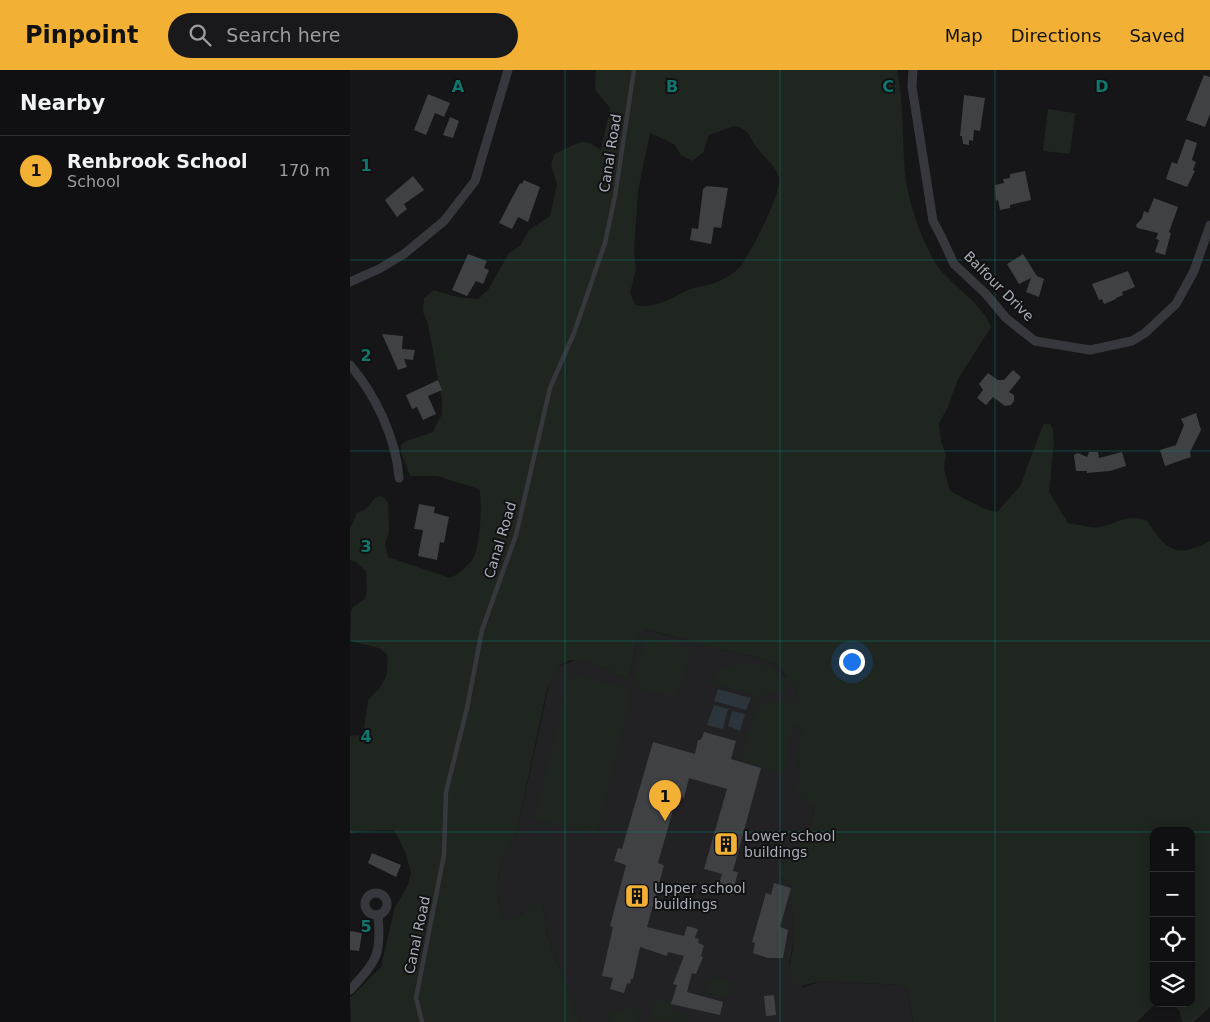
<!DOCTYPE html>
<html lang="en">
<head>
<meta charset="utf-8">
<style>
  :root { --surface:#101012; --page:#19191b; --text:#f1f3f6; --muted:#9c9d9f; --line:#303032; --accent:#f2b134 }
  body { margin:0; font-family:"DejaVu Sans",sans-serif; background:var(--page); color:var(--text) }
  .controls { position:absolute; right:15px; bottom:15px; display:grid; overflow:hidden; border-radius:10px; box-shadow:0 2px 12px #0003 }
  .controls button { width:45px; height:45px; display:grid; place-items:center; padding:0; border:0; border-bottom:1px solid var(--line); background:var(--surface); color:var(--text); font:25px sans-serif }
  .you { position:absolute; left:501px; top:591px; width:18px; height:18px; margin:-12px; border:4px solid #fff; border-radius:50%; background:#1a73e8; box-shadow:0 0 0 8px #1a73e833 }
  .badge { display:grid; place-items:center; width:32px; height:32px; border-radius:50%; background:var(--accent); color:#111; font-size:16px; font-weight:700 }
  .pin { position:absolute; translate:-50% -41px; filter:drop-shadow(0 1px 2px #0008) }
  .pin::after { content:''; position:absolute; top:26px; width:18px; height:15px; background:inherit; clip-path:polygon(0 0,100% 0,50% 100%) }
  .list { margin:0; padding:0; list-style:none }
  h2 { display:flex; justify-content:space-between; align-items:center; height:65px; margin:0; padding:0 20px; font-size:21px }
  h2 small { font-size:16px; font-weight:400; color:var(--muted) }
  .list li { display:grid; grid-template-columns:32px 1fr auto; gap:15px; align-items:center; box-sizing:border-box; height:70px; padding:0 20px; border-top:1px solid var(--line) }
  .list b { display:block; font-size:19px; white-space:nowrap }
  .list p { margin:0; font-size:16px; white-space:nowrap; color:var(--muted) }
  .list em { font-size:16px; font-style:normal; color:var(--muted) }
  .icon { flex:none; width:28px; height:28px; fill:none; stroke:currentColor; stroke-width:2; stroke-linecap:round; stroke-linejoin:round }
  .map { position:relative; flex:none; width:860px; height:952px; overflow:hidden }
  header { display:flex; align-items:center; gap:30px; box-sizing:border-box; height:70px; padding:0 25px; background:var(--accent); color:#111 }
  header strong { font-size:24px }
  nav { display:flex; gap:28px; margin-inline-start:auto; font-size:18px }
  .search { width:350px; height:45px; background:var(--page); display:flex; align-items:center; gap:12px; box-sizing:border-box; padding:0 18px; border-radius:28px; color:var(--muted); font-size:19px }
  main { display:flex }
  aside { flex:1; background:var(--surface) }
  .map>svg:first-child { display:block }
  .built { fill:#222225 }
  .green { fill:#1e261f; fill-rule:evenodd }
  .water { fill:#2c353c }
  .building { fill:#404145 }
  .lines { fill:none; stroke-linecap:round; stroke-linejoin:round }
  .service { stroke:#37383d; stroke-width:4.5 }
  .minor { stroke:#37383d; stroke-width:9 }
  .grid { fill:none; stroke:#0f766e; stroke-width:1; stroke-opacity:0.55 }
  .labels { text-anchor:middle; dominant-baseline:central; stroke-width:4; stroke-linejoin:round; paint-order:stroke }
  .street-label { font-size:14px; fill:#a8adb8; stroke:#111113 }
  .poi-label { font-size:14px; fill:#a8adb8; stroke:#111113; text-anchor:start }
  .grid-label { font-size:16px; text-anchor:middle; font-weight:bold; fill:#0f766e; stroke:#111113; stroke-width:4; stroke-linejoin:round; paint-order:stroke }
</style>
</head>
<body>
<header>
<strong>Pinpoint</strong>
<div class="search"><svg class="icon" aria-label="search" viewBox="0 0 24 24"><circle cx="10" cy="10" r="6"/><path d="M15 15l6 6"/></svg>Search here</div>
<nav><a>Map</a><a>Directions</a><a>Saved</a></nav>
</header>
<main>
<aside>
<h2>Nearby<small></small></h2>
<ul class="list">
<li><span class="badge">1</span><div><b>Renbrook School</b><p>School</p></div><em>170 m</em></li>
</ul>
</aside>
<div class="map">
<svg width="860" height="952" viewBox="0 0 860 952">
  <rect width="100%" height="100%" fill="#161618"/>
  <!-- built -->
  <path class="built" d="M294 559 380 582 406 587 427 595 434 605 441 610 446 619 449 632 444 641 453 664 448 682 449 704 464 734 461 757 436 791 431 808 443 818 444 870 439 894 453 918 471 911 552 915 558 921 563 952H230L197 865 193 839 190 834 183 833 164 850H158L152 847 147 821 151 789 166 765 198 619 202 607 209 596 226 590 256 599 276 609 279 608 288 566Z"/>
  <!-- green -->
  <g class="green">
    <path d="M246 0H547C554 34 552 69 555 103 558 131 569 162 582 187 596 215 630 228 641 257L608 309 597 339 589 353 591 372 596 384 594 399 600 421 635 439 647 442 670 416 691 360 694 354H700L703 359 704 371 699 422 718 453C728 454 742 459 750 457 767 453 780 443 797 451 817 481 826 489 860 471V937L844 952H832L830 942 823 933H841V761H804V933H806L787 952H563L558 921 552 915 471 911 447 917C434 902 443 886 444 869 444 852 442 835 443 818L429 806 430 799 461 757 464 737 446 721 449 707 448 682 452 661 443 653 434 703 391 692 403 646 413 632 446 633V637L449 632 446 619 427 595 406 587 380 582 295 559 288 566 279 608 276 609 256 599 226 590H220L209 596 197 619 166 765 151 789 147 821 152 847C166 855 173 840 183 833H190L193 839 197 865 230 952H1L0 928 31 897 45 837 58 815 61 803 56 784 44 760 11 761 0 764V666L13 665 18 630 31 616 37 604 38 590 37 584 29 578 0 571 1 541 4 536 15 529 17 518 16 501 6 492 0 490V459L7 443 16 439 26 427 32 426 38 432 39 461 35 475 38 487 100 508C108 505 119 495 123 488 130 478 133 429 129 419L87 406H60L51 382V375L56 371 83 362 92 344V330L78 254 73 242 74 228 84 220 107 227 128 229 138 220 159 183 170 176 179 160 200 146 207 114 201 95 205 83C213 81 230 70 236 72 241 73 246 77 251 80L260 38 245 20ZM384 56C400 59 399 67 407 78 414 87 428 98 429 109 431 125 402 179 393 193 389 199 381 205 375 208 363 216 349 215 336 221 320 229 303 239 285 235L280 223 286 200 284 181 288 121 300 63 324 74 331 85 342 91 353 83 359 65Z"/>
    <path d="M698 39 725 43 720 84 693 81Z"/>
    <path d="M296 566 341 579 327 628 282 616Z"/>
    <path d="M403 594 422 596 438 619 415 624 401 635 403 625 364 613 362 605C375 594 387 594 403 594Z"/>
    <path d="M220 604 282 619 247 764 185 749Z"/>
    <path d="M360 906 381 912 379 928 356 922Z"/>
    <path d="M305 927 322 934V942L334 945 339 952 299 951Z"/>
    <path d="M292 938 287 952H260L257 940Z"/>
  </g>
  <!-- water -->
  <g class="water">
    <path d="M368 619 401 628 396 640 364 631Z"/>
    <path d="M364 635 378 639 373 659 357 655Z"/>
    <path d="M382 641 395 644 390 661 378 656Z"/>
  </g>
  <!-- building -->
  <g class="building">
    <path d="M854 5 860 7V44L855 57 836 50Z"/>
    <path d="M78 24 100 33 94 47 85 43 76 65 64 60Z"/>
    <path d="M614 25 635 28 630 61 624 60 623 71 619 70V75L613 74 612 66H610Z"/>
    <path d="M100 47 109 51 103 68 93 65Z"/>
    <path d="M836 69 847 73 842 90 846 92 843 100 845 101 837 117 816 109 822 92 827 94Z"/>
    <path d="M675 101 681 130 660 135V138L650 140 648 130 646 131 645 115 654 113 653 109 660 108V104Z"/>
    <path d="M63 106 74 120 54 134 57 139 47 147 35 130Z"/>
    <path d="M174 110 190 117 178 152 168 147 162 159 149 153 170 113 172 114Z"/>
    <path d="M357 116 378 118 371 158 364 157 361 174 340 170 342 158 348 159 353 119Z"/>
    <path d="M804 128 828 137 819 162 821 163 815 185 805 182 809 170 806 169 808 163 787 158 786 155 792 148 794 141 798 143Z"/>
    <path d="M118 184 137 191 134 198 139 200 133 214 126 211 117 226 102 220Z"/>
    <path d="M673 184 687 206 694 209 689 227 676 222 681 208 669 214 657 194Z"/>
    <path d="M778 201 785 217 772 222 773 225 766 228V229L754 234 752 229 749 230 742 214Z"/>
    <path d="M32 264 53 266 52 279 65 280 63 290 54 289 57 297 48 300Z"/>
    <path d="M663 300 671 307 659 322 664 325V331L661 335 655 336 643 327 636 335 627 328 633 320 629 314 638 303 648 310H654Z"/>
    <path d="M88 310 92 320 78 326 86 344 73 350 67 337 62 339 56 325Z"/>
    <path d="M846 343 851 360 840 382 841 387 815 396 810 380 826 375 834 355 831 349Z"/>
    <path d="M739 382H748L749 388 772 382 776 396 760 401 737 403V401H726L724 385 728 383 737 387Z"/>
    <path d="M69 434 85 437 84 443 99 447 94 473 90 472 87 490 68 486 73 460 64 459Z"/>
    <path d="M354 662 386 671 381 689 411 698 383 801 388 802 382 825 367 821 372 804 354 799 377 719 339 708 334 728 327 726 308 793 314 795 297 857 334 866 337 856 348 859 345 868 349 869 348 873 354 875 351 886 353 887 346 904 342 903 337 922 373 932 370 945 321 934 327 915 323 914 334 886 318 882 317 886 290 877 283 909H281L280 914 277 913 274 923 260 919 263 908 252 906 263 857 260 856 276 795 264 791 268 778 272 779 303 672 345 684 348 670H351Z"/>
    <path d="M22 783 51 795 46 807 18 793Z"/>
    <path d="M424 813 441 818 430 857 438 860 433 888H418L403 883 405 873 402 872 416 823 421 825Z"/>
    <path d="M0 861 12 863 9 881 0 880Z"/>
    <path d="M424 925 426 945 416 946 414 926Z"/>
  </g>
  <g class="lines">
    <!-- service -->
    <path class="service" d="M72 952 66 928 94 785 96 722 117 638 132 560 166 465 200 318 224 263 255 173 265 126 284 0"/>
    <!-- minor -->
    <g class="minor">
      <path d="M563 0 562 17 583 151 591 166 604 194 636 224 656 248 685 271 740 280 782 271 795 263 826 234 844 201 860 155"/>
      <path d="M0 212 29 199 54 184 94 151 125 111 158 0"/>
      <path d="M0 295C26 326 46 368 49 408"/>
      <circle cx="26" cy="834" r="11"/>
      <path d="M0 920C26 891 32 886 28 845"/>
    </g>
  </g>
  <!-- grid -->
  <path class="grid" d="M215 0V952M430 0V952M645 0V952M0 190H860M0 381H860M0 571H860M0 762H804M841 762H860"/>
  <!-- icons -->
  <defs>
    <symbol id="building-square" viewBox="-11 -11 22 22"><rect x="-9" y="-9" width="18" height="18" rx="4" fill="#f2b134" stroke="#111113"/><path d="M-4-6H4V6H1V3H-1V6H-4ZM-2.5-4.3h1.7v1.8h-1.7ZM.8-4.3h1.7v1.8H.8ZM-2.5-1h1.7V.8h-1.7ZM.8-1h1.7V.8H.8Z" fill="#111"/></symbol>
  </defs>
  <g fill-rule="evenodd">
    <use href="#building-square" x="362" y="760" width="28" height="28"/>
    <use href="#building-square" x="273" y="812" width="28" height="28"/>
  </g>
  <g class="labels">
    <!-- street labels -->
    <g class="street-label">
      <text transform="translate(260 83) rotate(-81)">Canal Road</text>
      <text transform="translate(649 216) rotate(45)">Balfour Drive</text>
      <text transform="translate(150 470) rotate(-73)">Canal Road</text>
      <text transform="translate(67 865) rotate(-78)">Canal Road</text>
    </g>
    <!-- poi labels -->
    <g class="poi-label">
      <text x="394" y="766">Lower school<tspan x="394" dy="16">buildings</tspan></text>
      <text x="304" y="818">Upper school<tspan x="304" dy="16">buildings</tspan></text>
    </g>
  </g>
  <g class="grid-label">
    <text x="108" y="22">A</text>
    <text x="322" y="22">B</text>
    <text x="538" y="22">C</text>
    <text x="752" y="22">D</text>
    <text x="16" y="101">1</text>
    <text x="16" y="291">2</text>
    <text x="16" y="482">3</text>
    <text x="16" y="672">4</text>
    <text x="16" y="862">5</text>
  </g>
</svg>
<div class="controls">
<button>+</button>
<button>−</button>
<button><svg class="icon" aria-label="locate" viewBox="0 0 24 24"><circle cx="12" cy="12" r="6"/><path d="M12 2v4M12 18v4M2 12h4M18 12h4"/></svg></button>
<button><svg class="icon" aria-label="layers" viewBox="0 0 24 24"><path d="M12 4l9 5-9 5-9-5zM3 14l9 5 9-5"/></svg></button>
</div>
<div class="you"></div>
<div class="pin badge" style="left:315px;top:751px">1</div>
</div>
</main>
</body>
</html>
